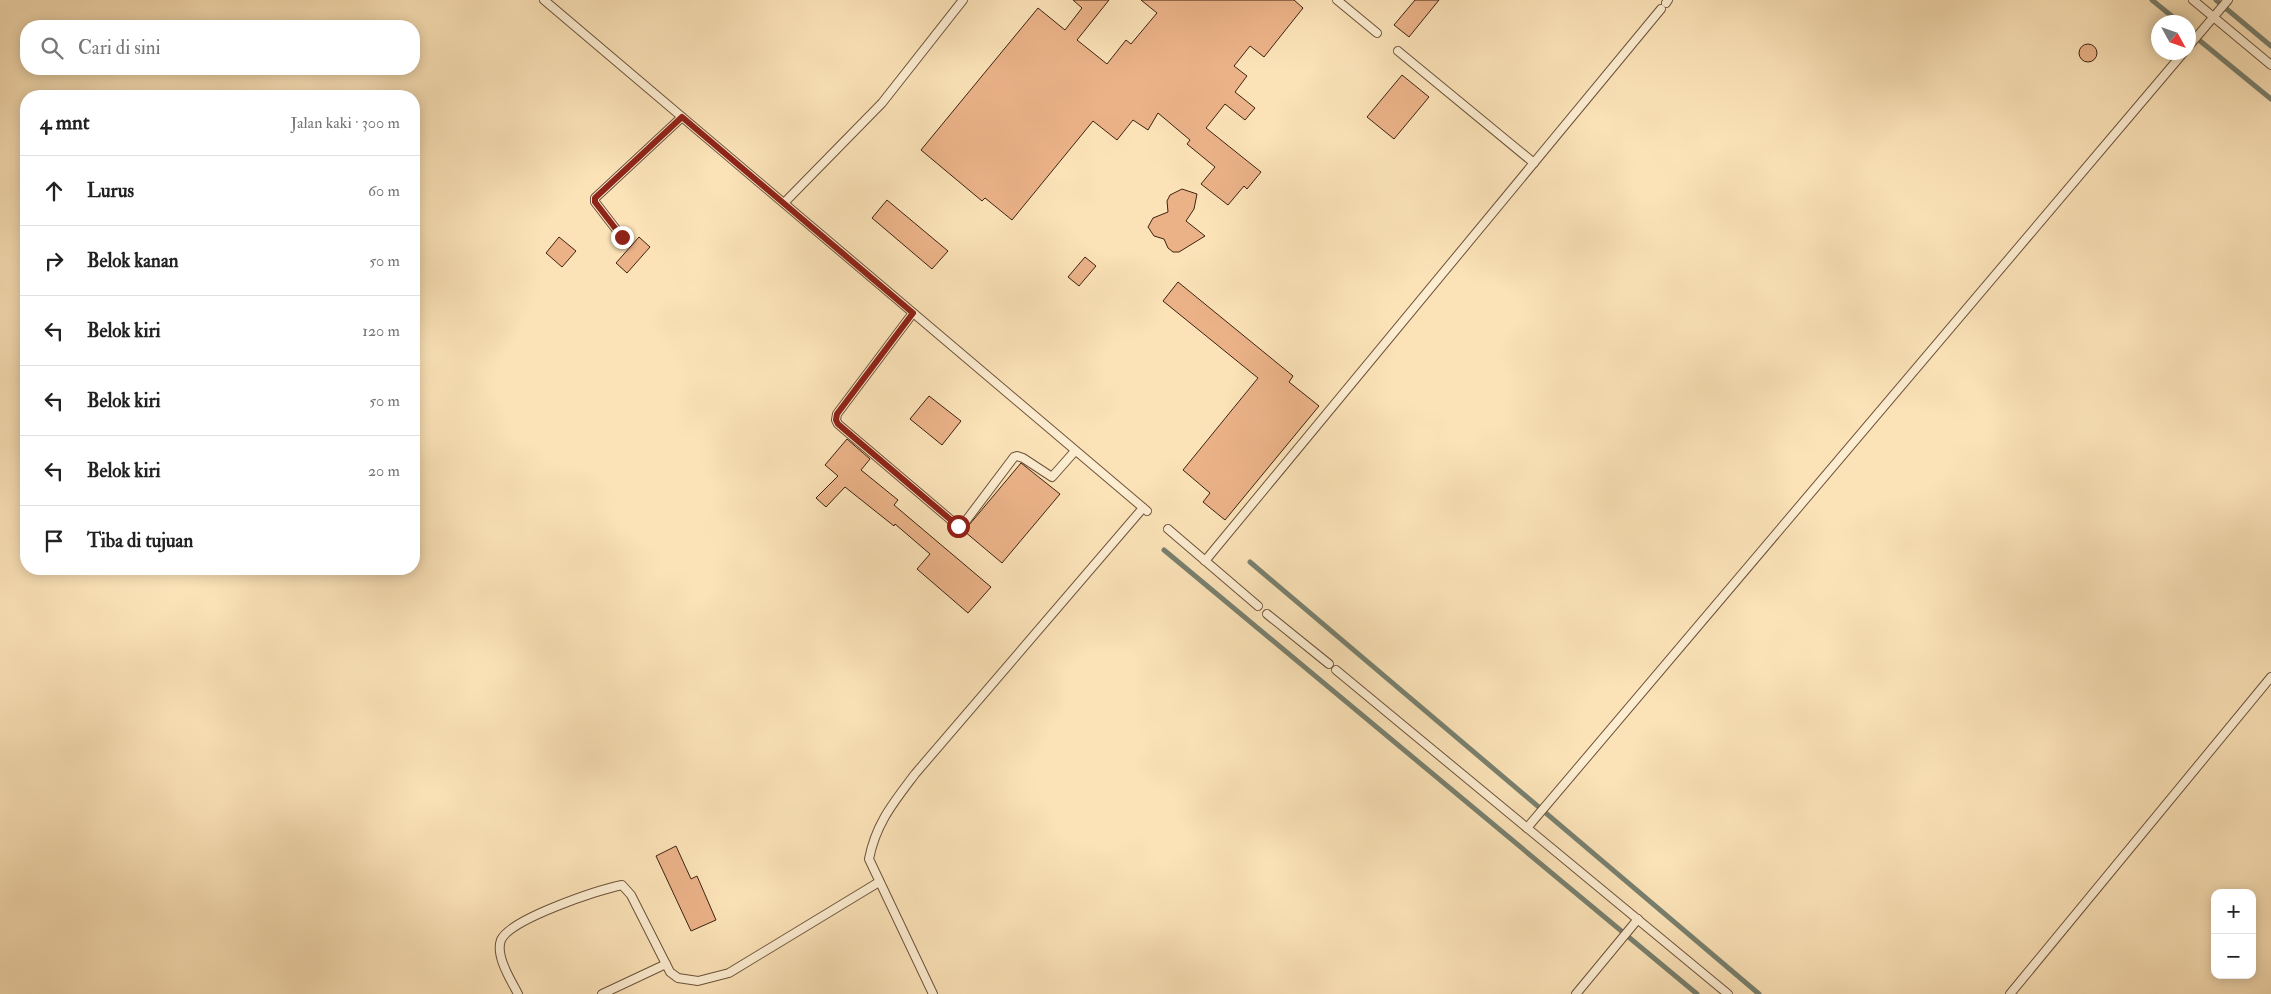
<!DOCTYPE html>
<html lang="id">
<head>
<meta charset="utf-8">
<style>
  :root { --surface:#fff; --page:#f6f6f6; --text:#222; --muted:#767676; --line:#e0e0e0 }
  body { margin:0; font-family:"IM FELL Double Pica",serif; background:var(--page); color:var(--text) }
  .controls { position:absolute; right:15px; bottom:15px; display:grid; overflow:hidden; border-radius:10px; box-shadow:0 2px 12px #0003 }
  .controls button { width:45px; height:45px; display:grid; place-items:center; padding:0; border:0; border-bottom:1px solid var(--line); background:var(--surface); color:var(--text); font:25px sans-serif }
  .compass { position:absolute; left:2151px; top:15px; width:45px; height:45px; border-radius:50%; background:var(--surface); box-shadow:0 2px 12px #0003; rotate:130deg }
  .stop { position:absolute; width:15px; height:15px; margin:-11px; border:4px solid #8f2418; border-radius:50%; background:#fff }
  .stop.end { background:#8f2418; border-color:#fff; box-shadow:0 1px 5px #0008 }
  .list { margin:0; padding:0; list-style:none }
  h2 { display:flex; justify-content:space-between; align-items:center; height:65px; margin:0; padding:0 20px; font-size:21px }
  h2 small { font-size:16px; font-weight:400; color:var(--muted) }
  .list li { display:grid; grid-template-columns:32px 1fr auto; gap:15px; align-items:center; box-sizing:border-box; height:70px; padding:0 20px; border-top:1px solid var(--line) }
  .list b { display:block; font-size:19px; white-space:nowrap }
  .list em { font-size:16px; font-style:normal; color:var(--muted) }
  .icon { flex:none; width:28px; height:28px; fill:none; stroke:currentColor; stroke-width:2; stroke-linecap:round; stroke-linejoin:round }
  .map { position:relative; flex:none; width:2271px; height:994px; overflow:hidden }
  .search { position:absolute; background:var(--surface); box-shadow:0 2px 12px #0003; left:20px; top:20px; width:400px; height:55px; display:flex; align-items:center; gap:12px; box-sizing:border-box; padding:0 18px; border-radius:20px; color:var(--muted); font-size:19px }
  .panel { position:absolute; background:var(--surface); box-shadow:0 2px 12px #0003; left:20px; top:90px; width:400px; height:485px; border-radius:20px }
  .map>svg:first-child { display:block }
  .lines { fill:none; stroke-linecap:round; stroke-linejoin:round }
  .stream { stroke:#78806f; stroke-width:5 }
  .building { fill:#ebb288; stroke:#3d2211 }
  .service-casing { stroke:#6c523a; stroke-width:10 }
  .service { stroke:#fcecd0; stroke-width:8 }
  .route { stroke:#8f2418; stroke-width:6 }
</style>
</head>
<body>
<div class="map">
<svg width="2271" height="994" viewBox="0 0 2271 994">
  <rect width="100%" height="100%" fill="#fbe2b7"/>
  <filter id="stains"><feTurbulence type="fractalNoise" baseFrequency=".004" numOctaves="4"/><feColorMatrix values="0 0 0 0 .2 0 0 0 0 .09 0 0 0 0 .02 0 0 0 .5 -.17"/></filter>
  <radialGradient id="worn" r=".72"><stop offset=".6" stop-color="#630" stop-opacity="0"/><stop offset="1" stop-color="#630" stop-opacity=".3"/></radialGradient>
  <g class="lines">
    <!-- stream -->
    <g class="stream">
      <path d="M2152 0 2179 22"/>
      <path d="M2216 0 2271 46"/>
      <path d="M2188 31 2271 99"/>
      <path d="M1164 550 1697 994"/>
      <path d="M1250 562 1759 994"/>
    </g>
  </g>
  <!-- building -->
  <g class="building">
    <path d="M1073 0H1109L1077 40 1107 64 1126 40 1131 44 1157 13 1141 0H1294L1303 8 1264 57 1250 46 1234 66 1247 76 1235 92 1255 108 1245 120 1225 104 1206 128 1261 172 1247 189 1244 186 1228 205 1201 184 1215 167 1187 144 1190 140 1158 113 1148 130 1133 120 1117 140 1093 121 1012 220 985 198 982 201 921 150 1038 8 1065 30 1082 8Z"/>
    <path d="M1415 0H1439L1409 37 1394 25Z"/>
    <circle cx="2088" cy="53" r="9"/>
    <path d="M1402 75 1429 97 1394 139 1367 117Z"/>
    <path d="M1182 189 1197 194 1194 209 1186 221 1205 236 1179 252H1173L1168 248 1164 239 1154 236 1148 227 1153 218 1168 212 1167 201 1170 195Z"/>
    <path d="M887 200 948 251 932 269 872 218Z"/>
    <path d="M559 237 576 251 562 267 546 253Z"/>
    <path d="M639 237 650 247 627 273 616 263Z"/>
    <path d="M1085 257 1096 266 1079 286 1068 277Z"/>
    <path d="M1178 282 1293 376 1289 382 1319 406 1225 520 1203 502 1210 493 1183 470 1258 378 1163 301Z"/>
    <path d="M929 396 961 421 942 445 910 419Z"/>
    <path d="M847 439 870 459 861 470 898 500 894 505 991 587 968 613 917 569 930 554 895 524 894 526 845 487 826 507 816 498 838 476 825 465Z"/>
    <path d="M1021 463 1060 494 1002 563 964 531Z"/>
    <path d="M676 846 691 879 697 876 716 920 691 931 656 856Z"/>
  </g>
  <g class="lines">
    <defs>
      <g id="service">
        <path d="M544 0 1147 511"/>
        <path d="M1337 0 1377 33"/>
        <path d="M2193 0 2271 65"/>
        <path d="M1666 3 1668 0"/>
        <path d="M2188 47 2228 0"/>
        <path d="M1398 51 1534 163"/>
        <path d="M784 203 882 103 963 0"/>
        <path d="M622 237 595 202V198L682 117"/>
        <path d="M913 313 837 414 836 420 838 424 958 526H962L1014 457 1017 456 1023 458 1052 477 1075 451"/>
        <path d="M1168 529 1258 606"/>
        <path d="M1205 561 1661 9"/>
        <path d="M1267 614 1329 664"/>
        <path d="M1336 670 1728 994"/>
        <path d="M1527 828 2184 52"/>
        <path d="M518 994C511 980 495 956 501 940 510 919 598 890 622 885L631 895 670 972 678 978 698 981 729 973 879 882"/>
        <path d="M602 994 666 964"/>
        <path d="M933 994 869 859C876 823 894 802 915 774L1143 508"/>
        <path d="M1576 994 1638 919"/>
        <path d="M2010 994 2271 677"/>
      </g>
    </defs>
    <!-- service casing -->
    <use href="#service" class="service-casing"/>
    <!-- service -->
    <use href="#service" class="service"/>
  </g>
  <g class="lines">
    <!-- route -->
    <path class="route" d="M622 237 595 202V198L682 117 913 313 837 414 836 420 838 424 958 526"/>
  </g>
  <rect width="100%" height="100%" filter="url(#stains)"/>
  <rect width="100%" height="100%" fill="url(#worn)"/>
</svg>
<div class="controls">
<button>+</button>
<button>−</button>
</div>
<svg class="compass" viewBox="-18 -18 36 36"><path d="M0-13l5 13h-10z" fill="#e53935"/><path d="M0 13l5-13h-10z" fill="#767676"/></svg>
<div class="stop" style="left:958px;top:526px"></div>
<div class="stop end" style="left:622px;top:237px"></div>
<div class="search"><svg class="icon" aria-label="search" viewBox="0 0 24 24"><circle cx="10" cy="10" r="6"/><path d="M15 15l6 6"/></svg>Cari di sini</div>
<section class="panel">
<h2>4 mnt<small>Jalan kaki · 300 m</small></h2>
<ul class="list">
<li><svg class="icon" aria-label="ahead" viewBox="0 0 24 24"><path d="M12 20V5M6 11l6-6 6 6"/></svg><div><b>Lurus</b></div><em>60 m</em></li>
<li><svg class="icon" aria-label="right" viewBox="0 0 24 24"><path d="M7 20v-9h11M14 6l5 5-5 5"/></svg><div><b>Belok kanan</b></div><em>50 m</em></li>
<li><svg class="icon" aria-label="left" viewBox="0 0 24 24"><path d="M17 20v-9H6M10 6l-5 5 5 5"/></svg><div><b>Belok kiri</b></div><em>120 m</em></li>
<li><svg class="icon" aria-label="left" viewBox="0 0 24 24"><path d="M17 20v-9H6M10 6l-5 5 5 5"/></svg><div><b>Belok kiri</b></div><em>50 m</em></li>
<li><svg class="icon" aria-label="left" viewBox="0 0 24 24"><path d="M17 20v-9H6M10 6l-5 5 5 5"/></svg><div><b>Belok kiri</b></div><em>20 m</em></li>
<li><svg class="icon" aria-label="arrive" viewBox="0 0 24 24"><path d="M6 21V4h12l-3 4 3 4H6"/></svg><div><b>Tiba di tujuan</b></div></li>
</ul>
</section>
</div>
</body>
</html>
